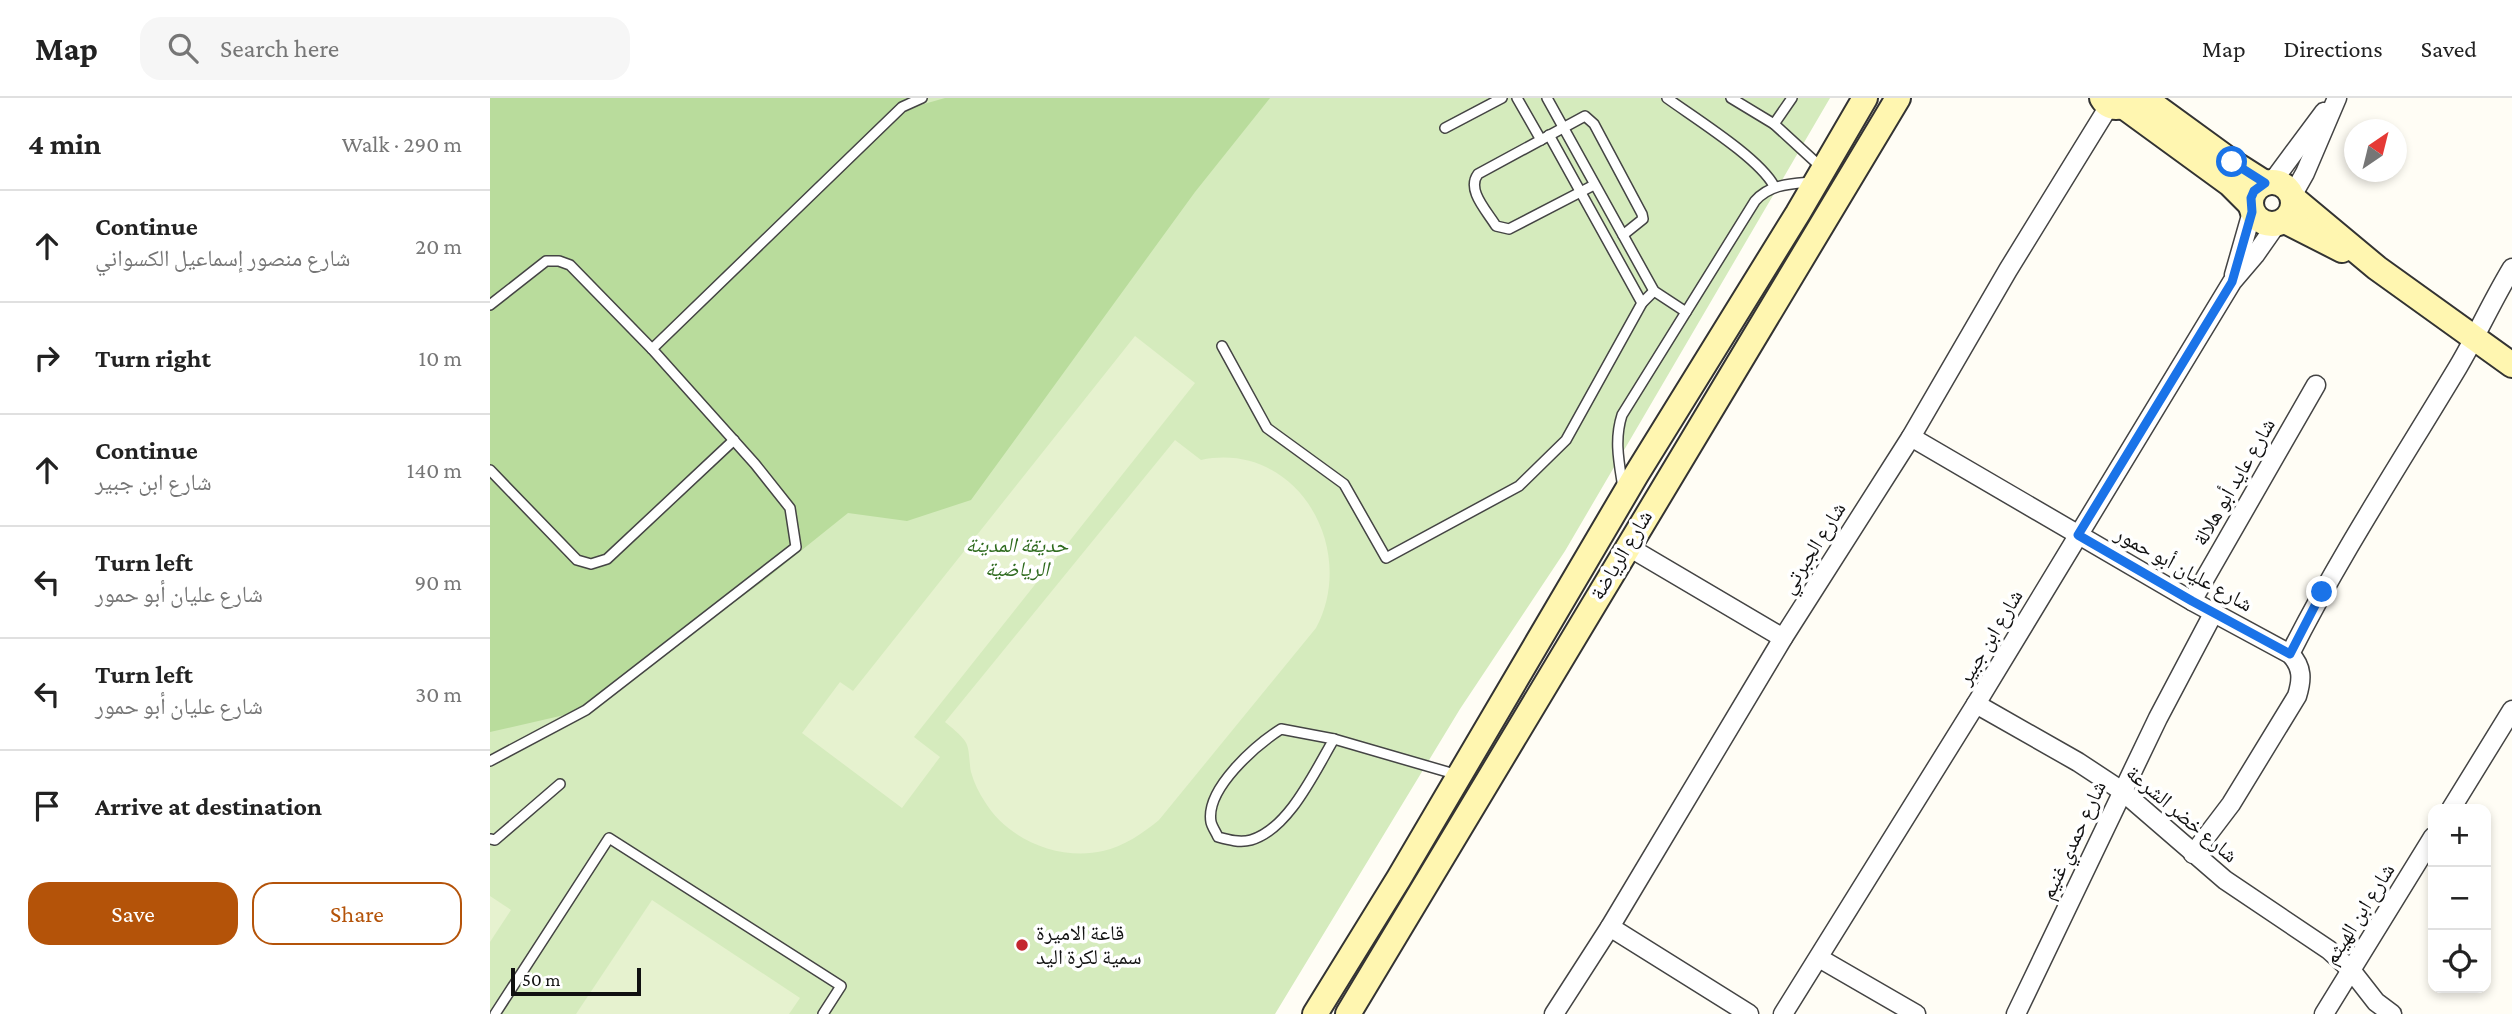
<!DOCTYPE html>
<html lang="en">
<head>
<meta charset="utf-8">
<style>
  :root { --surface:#fff; --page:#f6f6f6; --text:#222; --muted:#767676; --line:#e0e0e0; --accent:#b45309 }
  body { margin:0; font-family:"Crimson Pro","Noto Naskh Arabic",serif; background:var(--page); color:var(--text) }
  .controls { position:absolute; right:21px; bottom:21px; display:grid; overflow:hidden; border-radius:14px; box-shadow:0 4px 10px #0003 }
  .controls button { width:63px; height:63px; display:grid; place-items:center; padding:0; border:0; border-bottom:2px solid var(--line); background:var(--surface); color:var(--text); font:35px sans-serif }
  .compass { position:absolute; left:1854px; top:21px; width:63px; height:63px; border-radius:50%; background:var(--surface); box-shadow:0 4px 10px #0003; rotate:35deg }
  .scale { position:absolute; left:21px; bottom:18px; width:130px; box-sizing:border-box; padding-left:7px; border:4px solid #111; border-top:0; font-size:19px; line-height:24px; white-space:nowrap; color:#111; -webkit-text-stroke:5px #fff; paint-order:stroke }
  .stop { position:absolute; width:21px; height:21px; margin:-16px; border:5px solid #1a73e8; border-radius:50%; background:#fff }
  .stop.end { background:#1a73e8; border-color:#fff; box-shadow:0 2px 7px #0008 }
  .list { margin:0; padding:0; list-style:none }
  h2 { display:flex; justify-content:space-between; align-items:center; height:91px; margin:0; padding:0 28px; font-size:30px }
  h2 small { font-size:23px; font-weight:400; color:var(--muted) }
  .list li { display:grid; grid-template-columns:46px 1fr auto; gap:21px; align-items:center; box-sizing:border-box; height:112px; padding:0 28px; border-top:2px solid var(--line) }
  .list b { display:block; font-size:26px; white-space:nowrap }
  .list p { margin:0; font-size:23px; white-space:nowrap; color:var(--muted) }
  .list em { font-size:23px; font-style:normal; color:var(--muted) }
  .actions { display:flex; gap:14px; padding:21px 28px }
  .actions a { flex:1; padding:16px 0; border:2px solid var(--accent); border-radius:21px; text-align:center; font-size:24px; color:var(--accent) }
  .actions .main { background:var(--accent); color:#fff }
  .icon { flex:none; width:38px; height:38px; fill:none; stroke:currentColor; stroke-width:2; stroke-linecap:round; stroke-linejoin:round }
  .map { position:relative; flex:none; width:2022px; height:916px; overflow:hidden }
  header { display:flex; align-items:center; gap:42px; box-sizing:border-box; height:98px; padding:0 35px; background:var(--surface); border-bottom:2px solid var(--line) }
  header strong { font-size:33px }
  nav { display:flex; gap:38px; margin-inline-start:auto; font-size:24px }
  .search { width:490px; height:63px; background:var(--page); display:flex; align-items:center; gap:18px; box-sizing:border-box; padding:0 24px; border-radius:21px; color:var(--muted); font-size:26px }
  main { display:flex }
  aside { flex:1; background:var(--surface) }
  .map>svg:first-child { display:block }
  .green { fill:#d5ebbd }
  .forest { fill:#b9dc9c }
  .pitch { fill:#e6f2cf }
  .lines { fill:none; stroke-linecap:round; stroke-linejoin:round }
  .lane-casing { stroke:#444; stroke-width:12 }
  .street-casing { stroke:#444; stroke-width:21 }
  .secondary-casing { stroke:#333; stroke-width:28 }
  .lane { stroke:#fff; stroke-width:9 }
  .street { stroke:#fff; stroke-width:18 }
  .secondary { stroke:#fff6b0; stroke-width:24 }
  .route { stroke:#1a73e8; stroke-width:9 }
  .poi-dot { fill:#c4262e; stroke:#fff; stroke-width:2.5 }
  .labels { text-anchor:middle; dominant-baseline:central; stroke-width:7; stroke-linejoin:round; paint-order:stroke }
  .street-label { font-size:21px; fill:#111; stroke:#fff }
  .park-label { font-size:21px; font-style:italic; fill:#2f6b1f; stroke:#fff }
  .poi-label { font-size:21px; fill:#111; stroke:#fff; text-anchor:start }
</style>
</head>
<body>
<header>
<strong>Map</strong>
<div class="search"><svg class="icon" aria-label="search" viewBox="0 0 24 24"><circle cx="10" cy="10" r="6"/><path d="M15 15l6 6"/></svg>Search here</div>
<nav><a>Map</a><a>Directions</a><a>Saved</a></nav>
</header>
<main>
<aside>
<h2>4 min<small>Walk · 290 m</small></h2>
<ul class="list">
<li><svg class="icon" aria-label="ahead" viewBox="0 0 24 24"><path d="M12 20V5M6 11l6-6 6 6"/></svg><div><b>Continue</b><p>شارع منصور إسماعيل الكسواني</p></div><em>20 m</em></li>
<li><svg class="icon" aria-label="right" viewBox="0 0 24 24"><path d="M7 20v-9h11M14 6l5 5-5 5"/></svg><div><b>Turn right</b></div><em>10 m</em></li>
<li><svg class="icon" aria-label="ahead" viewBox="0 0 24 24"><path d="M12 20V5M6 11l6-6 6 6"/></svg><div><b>Continue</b><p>شارع ابن جبير</p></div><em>140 m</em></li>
<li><svg class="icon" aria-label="left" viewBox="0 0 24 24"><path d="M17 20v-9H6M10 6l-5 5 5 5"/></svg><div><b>Turn left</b><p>شارع عليان أبو حمور</p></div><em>90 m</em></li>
<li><svg class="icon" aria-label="left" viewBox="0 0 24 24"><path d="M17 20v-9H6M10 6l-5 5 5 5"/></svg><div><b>Turn left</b><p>شارع عليان أبو حمور</p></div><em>30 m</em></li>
<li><svg class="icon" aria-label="arrive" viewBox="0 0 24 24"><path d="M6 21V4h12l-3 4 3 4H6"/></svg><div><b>Arrive at destination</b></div></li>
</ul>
<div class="actions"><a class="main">Save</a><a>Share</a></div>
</aside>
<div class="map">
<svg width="2022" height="916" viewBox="0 0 2022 916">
  <rect width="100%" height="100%" fill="#fffdf5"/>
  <!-- green -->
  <path class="green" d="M0 0H1340L1075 453 970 611 785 916H0Z"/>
  <!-- forest -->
  <path class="forest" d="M0 0H417L427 8 455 0H780L705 94 481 402 417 423 358 415 272 484 96 612 0 634Z"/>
  <!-- pitch -->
  <g class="pitch">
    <path d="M645 238 705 285 424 639 450 659 412 710 312 635 350 584 363 593Z"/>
    <path d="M685 342 711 362C805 342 869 449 826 530L669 722C653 735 633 749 613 753 570 763 518 742 495 704 489 695 484 685 481 674 479 665 480 650 475 643 470 636 462 630 455 624Z"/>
    <path d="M0 798 21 812 0 844Z"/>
    <path d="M162 802 310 900 299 916H86Z"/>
  </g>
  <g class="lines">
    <defs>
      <g id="lane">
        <path d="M1027 0 1051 42"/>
        <path d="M1057 0 1164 193 1196 214"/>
        <path d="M1177 0C1206 21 1269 60 1284 88"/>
        <path d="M1241 0 1284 26"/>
        <path d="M1302 0 1284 26 1332 70"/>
        <path d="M955 30 1012 0"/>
        <path d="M1059 37 1152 205"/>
        <path d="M1104 87 1019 131 1006 128C997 113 976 92 988 76L1095 18 1104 26 1152 116 1153 121 1133 137"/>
        <path d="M0 207 56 163H69L80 167 162 251 265 366 300 410 306 449 96 612 0 663"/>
        <path d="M732 248 777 330 854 386 896 460 1029 388 1076 342 1152 205 1164 193"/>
        <path d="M162 251 412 9 432 0"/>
        <path d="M0 372 87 462 101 466 117 461 244 342"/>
        <path d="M1133 390C1129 364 1124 342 1132 317L1265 103C1280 86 1300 86 1322 84"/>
        <path d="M791 631 844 641C825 673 799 731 761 742 750 745 739 742 728 739 726 734 722 729 721 724 715 691 766 647 791 631Z"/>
        <path d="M844 641 968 677"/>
        <path d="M0 741 5 742 70 686"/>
        <path d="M5 916 119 740 351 888 333 916"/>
      </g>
      <g id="street">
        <path d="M1782 84 1834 14"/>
        <path d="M1802 98 1815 75 1847 0"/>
        <path d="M1744 177 1762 114"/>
        <path d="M1421 339 1702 503 1800 556C1813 569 1812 582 1807 598L1741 706 1703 756"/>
        <path d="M1137 448 1293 540"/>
        <path d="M1702 503 1826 287"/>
        <path d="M1800 556C1850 457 1911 364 1968 269 1987 237 2002 203 2022 170"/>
        <path d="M1486 606 1588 664 1632 693 1735 782 1839 852 1861 872 1886 904 1902 916"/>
        <path d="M1961 711 2022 612"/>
        <path d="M1120 829 1259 916"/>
        <path d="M1329 860 1426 916"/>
        <path d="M1064 916 1120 829 1293 540 1421 339 1518 172 1619 8"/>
        <path d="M1293 916 1486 606 1742 184 1765 157 1786 127"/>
        <path d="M1526 916 1668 620 1724 514"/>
        <path d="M1834 916 1943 739"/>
      </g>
      <g id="secondary">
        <path d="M1612 0C1619 12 1633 12 1640 0"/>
        <path d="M1654 0 1742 64 1775 85"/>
        <path d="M1633 8 1740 86 1761 107"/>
        <circle cx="1782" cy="105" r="21"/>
        <path d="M1803 100 1887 170 2022 267"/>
        <path d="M1795 123 1852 152"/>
        <path d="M825 916 909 780 1146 377 1308 115 1375 0"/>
        <path d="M858 916 1408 0"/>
      </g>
    </defs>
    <!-- lane casing -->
    <use href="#lane" class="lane-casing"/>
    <!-- street casing -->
    <use href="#street" class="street-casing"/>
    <!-- secondary casing -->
    <use href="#secondary" class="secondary-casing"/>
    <!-- lane -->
    <use href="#lane" class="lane"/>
    <!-- street -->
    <use href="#street" class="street"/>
    <!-- secondary -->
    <use href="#secondary" class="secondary"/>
  </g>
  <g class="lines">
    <!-- route -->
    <path class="route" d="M1742 64 1775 85 1764 93 1761 100 1762 114 1742 184 1588 437 1702 503 1800 556 1832 494"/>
  </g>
  <!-- markers -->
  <circle class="poi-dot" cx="532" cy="847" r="7"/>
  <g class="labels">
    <!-- street labels -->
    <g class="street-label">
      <text transform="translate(1744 384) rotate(-60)">شارع عايد أبو هلالة</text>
      <text transform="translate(1323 450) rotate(-58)">شارع الجبرتي</text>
      <text transform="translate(1131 457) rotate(-59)">شارع الرياضة</text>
      <text transform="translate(1694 471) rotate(29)">شارع عليان أبو حمور</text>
      <text transform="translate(1500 539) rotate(-59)">شارع ابن جبير</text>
      <text transform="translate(1692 716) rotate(40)">شارع خضر الشرعة</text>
      <text transform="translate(1583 742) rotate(-65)">شارع حمدي غنيم</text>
      <text transform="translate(1869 816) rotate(-58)">شارع ابن الهيثم</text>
    </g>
    <!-- park labels -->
    <g class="park-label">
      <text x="527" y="447">حديقة المدينة<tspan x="527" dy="24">الرياضية</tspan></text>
    </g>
    <!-- poi labels -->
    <g class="poi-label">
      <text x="546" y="835">قاعة الاميرة<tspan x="546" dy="24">سمية لكرة اليد</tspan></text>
    </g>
  </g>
</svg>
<div class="controls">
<button>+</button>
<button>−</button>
<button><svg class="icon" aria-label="locate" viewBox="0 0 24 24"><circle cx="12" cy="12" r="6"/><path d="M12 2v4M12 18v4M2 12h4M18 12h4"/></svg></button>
</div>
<svg class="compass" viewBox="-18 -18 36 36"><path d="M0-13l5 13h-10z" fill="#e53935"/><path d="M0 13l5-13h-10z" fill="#767676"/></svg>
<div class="scale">50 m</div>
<div class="stop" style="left:1742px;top:64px"></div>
<div class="stop end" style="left:1832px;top:494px"></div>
</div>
</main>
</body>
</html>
